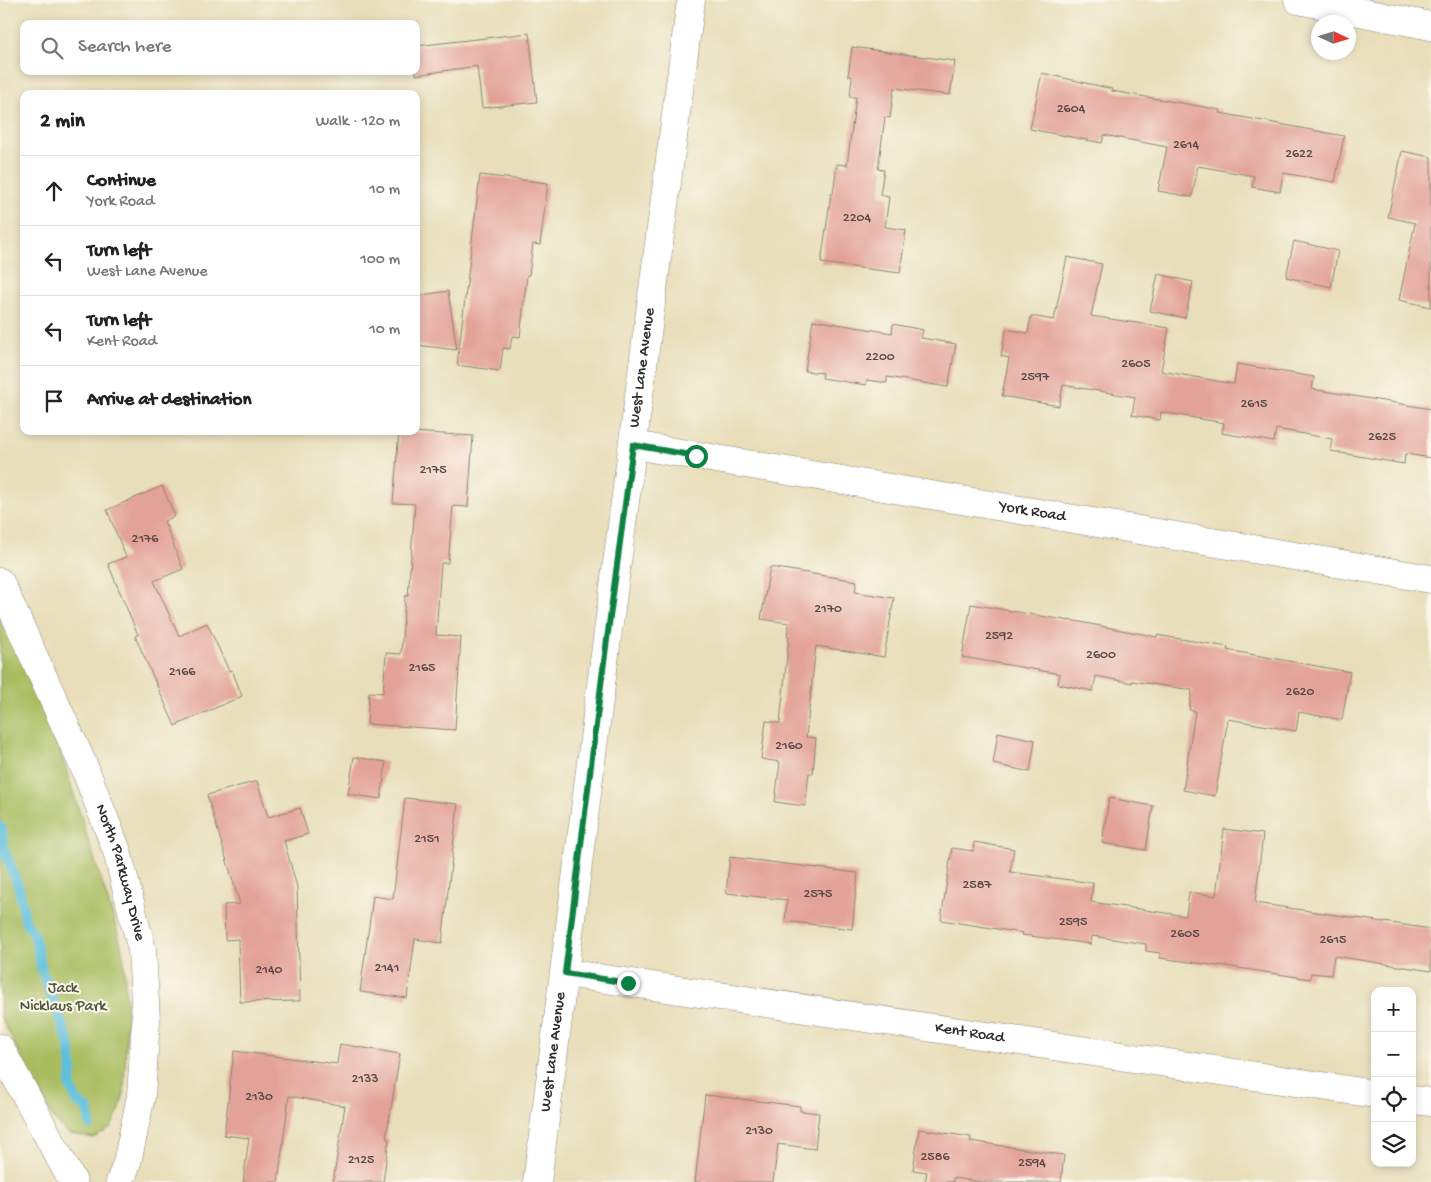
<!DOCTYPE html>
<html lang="en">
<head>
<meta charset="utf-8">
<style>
  :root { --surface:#fff; --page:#f2f2f2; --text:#222; --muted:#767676; --line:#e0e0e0 }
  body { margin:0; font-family:"Gochi Hand",sans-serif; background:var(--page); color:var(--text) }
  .controls { position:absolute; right:15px; bottom:15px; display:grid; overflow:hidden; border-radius:10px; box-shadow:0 2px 8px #0003 }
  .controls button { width:45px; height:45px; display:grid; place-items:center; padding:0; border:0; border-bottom:1px solid var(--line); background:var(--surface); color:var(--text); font:25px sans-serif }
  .compass { position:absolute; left:1311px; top:15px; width:45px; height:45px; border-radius:50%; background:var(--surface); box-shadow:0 2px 8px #0003; rotate:94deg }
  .stop { position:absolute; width:15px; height:15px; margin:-11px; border:4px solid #0b8043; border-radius:50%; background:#fff }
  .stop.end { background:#0b8043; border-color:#fff; box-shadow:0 1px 5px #0008 }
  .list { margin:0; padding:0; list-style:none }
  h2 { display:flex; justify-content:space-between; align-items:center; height:65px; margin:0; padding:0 20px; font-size:21px }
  h2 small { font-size:16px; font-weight:400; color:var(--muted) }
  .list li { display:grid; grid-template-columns:32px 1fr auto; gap:15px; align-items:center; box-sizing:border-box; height:70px; padding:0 20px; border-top:1px solid var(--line) }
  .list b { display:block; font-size:19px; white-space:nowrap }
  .list p { margin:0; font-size:16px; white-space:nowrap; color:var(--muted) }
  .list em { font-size:16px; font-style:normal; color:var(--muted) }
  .icon { flex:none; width:28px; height:28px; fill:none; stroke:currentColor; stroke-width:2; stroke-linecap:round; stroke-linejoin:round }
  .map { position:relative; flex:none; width:1431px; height:1182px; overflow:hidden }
  .search { position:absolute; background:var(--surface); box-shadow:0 2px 8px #0003; left:20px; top:20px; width:400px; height:55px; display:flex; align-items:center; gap:12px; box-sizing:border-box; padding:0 18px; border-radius:10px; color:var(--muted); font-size:19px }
  .panel { position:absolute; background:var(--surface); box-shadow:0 2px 8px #0003; left:20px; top:90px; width:400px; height:345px; border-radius:10px }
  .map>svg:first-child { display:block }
  .green { fill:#a9bd61; stroke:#6a7446 }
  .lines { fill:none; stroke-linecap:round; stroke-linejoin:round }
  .stream { stroke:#5dbfdb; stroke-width:10 }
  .building { fill:#e3a298 }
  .street-casing { stroke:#8a8472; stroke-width:29 }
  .secondary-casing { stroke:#8a8472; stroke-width:29 }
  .primary-casing { stroke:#8a8472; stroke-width:29 }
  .street { stroke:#fff; stroke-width:28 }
  .secondary { stroke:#fff; stroke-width:28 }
  .primary { stroke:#fff; stroke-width:28 }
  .route { stroke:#0b8043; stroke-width:6 }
  .labels { text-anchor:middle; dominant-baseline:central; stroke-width:4; stroke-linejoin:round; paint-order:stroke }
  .number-label { font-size:14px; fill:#594946 }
  .street-label { font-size:16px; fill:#2b2b2b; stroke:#fbf7ec }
  .park-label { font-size:16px; fill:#51573b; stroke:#fbf7ec }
</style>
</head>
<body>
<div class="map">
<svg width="1431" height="1182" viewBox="0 0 1431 1182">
  <rect width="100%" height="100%" fill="#fbf7ec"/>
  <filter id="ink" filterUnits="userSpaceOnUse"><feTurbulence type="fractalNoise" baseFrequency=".02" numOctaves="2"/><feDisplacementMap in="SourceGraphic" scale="10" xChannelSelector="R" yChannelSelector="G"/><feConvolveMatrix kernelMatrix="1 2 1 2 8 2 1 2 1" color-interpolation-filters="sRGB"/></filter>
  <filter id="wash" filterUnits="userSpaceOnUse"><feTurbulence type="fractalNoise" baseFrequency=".0096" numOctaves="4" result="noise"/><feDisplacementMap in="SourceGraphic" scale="20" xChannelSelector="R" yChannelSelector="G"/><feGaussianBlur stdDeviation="1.12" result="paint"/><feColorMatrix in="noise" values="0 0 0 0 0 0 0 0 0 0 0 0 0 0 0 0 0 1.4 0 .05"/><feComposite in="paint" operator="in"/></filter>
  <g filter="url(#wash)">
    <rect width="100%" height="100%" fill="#e8deb9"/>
    <!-- green -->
    <path class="green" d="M0 611 44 710 62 757 119 936 124 959 127 1020 124 1092 120 1109 111 1128 94 1138 69 1134 54 1120 0 1016Z"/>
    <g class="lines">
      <!-- stream -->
      <path class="stream" d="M0 827 2 829 3 847 19 888 26 923 34 934 42 971 70 1046 72 1070 70 1086 77 1102 88 1109 90 1125"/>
    </g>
    <g id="blocks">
      <!-- building -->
      <g class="building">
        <path d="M529 33 537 102 482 108 477 66 416 75V46Z"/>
        <path d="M852 47 955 61 950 95 894 88 890 118 885 117 878 169 884 170 880 195 889 197 885 227 906 230 900 273 821 263 831 194H833L837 164 847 165 856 97H850L852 76H848Z"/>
        <path d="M1042 73 1112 89V91L1221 110 1220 113 1344 136 1335 182 1283 173 1280 192 1252 187 1254 176 1198 166 1192 197 1158 191 1167 147 1104 135 1102 143 1030 129Z"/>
        <path d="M1402 151 1431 157V307L1399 300 1415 223 1388 217Z"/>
        <path d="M480 175 548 183 540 245 533 244 529 275H527L520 337 512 336 510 349 503 348 500 371 457 365Z"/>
        <path d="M1294 241 1338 251 1331 287 1286 277Z"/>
        <path d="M1067 257 1102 264 1091 316 1169 328 1161 371 1234 384 1237 364 1314 377 1312 389 1431 409V458L1405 454 1404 464 1330 451 1332 439 1276 429 1274 442 1222 433 1224 423 1161 412 1160 420 1132 415 1135 397 1063 385 1059 406 1002 396 1009 358 1001 356 1006 329 1028 333 1031 316 1054 320Z"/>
        <path d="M1158 274 1193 282 1185 318 1150 311Z"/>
        <path d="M448 291 457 350 416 345V296Z"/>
        <path d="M813 320 892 333 893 324 923 330 921 338 956 344 948 387 887 377V383L867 380 866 385 822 378 823 373 805 371Z"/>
        <path d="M399 431 473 436 468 507 453 506 448 563H441L436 635 461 637 455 730 367 724 369 692 383 693 386 653 401 654 405 596H408L415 504 393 503Z"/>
        <path d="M162 486 175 516 164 521 183 569 154 581 179 636 207 623 229 671 232 670 242 696 175 726 135 636 138 635 108 564 126 557 107 510Z"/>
        <path d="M770 567 857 581 855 592 894 598 884 657 816 646 806 737 816 738 813 773H809L805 806 775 802 780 762 761 759 766 721 780 723 789 636H787L789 623 761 619Z"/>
        <path d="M971 604 1070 621V620L1157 637V635L1228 647 1227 650 1350 672 1342 720 1299 712 1296 731 1228 719 1215 796 1183 790 1195 711 1189 710 1192 690 1132 681V683L1096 676 1093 691 1058 684 1060 674 962 657Z"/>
        <path d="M998 732 1035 740 1030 772 993 764Z"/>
        <path d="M354 757 386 762 381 799 348 794Z"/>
        <path d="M257 781 268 817 300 808 308 834 284 841 297 887 300 1001 240 1002 238 939 225 940 224 905 240 904 207 795Z"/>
        <path d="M405 798 458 804 442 943 415 939 407 998 360 992 373 896 393 899Z"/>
        <path d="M1109 798 1153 806 1146 850 1102 843Z"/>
        <path d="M1224 829 1263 834 1255 903 1431 929V971L1334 956 1331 975 1311 973 1310 979 1219 965V966L1160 958V953L1146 951V944L1092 936 1091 944 1022 935 1023 933 941 920 952 848 973 851 974 842 1014 849 1010 872 1093 883 1091 902 1186 916 1189 892 1216 896Z"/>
        <path d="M730 857 858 873 852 929 785 921 787 900 726 893Z"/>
        <path d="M340 1044 400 1054 386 1138 389 1139 383 1182H333L345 1106 289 1096 278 1182H243L249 1138 224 1135 234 1051 337 1064Z"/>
        <path d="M705 1095 800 1106V1111L819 1113 815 1149 778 1144 773 1182H695Z"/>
        <path d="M919 1129 971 1137 970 1141 1064 1155 1061 1182H983L953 1178V1182H925L927 1172 913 1170Z"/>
      </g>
    </g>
  </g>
  <g filter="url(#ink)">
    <use href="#blocks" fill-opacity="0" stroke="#8a8472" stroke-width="1"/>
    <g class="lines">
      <defs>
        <g id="street">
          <path id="s1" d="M633 445 1431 579"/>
          <path id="s2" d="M0 582 85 769 117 851 142 950 146 1020 141 1096 127 1163 120 1182"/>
          <path id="s3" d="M565 973 1375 1094"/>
          <path d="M0 1048 73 1182"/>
          <path d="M1412 1100 1431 1102"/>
        </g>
        <path id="secondary" d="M1298 0 1431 26"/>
        <g id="primary">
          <path id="s4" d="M537 1182 602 677 691 0"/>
        </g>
      </defs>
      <!-- street casing -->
      <use href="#street" class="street-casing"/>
      <!-- secondary casing -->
      <use href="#secondary" class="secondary-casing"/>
      <!-- primary casing -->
      <use href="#primary" class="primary-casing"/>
      <!-- street -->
      <use href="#street" class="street"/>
      <!-- secondary -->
      <use href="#secondary" class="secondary"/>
      <!-- primary -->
      <use href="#primary" class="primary"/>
    </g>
  </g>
  <g class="lines" filter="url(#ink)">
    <!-- route -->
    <path class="route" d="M628 983 565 973 602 677 633 445 696 456"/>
  </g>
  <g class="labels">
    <!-- number labels -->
    <g class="number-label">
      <text x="1071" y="109">2604</text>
      <text x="1186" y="145">2614</text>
      <text x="1299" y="154">2622</text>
      <text x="857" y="218">2204</text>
      <text x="880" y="357">2200</text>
      <text x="1136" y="364">2605</text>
      <text x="1035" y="377">2597</text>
      <text x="1254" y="404">2615</text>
      <text x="1382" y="437">2625</text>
      <text x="433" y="470">2175</text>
      <text x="145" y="539">2176</text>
      <text x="828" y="609">2170</text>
      <text x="999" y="636">2592</text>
      <text x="1101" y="655">2600</text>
      <text x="422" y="668">2165</text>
      <text x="182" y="672">2166</text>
      <text x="1300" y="692">2620</text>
      <text x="789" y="746">2160</text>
      <text x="427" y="839">2151</text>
      <text x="977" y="885">2587</text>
      <text x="818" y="894">2575</text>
      <text x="1073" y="922">2595</text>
      <text x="1185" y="934">2605</text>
      <text x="1333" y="940">2615</text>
      <text x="387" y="968">2141</text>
      <text x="269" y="970">2140</text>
      <text x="365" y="1079">2133</text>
      <text x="259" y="1097">2130</text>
      <text x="759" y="1131">2130</text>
      <text x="935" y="1157">2586</text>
      <text x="361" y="1160">2125</text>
      <text x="1032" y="1163">2594</text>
    </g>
    <!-- street labels -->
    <g class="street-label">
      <text stroke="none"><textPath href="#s4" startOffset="821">West Lane Avenue</textPath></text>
      <text stroke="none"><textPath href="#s1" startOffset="405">York Road</textPath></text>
      <text stroke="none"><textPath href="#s2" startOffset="315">North Parkway Drive</textPath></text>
      <text stroke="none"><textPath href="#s3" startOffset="409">Kent Road</textPath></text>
      <text stroke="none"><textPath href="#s4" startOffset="131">West Lane Avenue</textPath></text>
    </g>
    <!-- park labels -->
    <g class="park-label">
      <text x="63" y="989">Jack<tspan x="63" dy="18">Nicklaus Park</tspan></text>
    </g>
  </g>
</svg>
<div class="controls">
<button>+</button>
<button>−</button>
<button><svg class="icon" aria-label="locate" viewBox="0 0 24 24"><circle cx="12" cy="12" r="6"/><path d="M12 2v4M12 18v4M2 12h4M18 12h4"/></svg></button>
<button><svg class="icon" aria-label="layers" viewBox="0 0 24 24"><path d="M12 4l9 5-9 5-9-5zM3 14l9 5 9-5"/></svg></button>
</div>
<svg class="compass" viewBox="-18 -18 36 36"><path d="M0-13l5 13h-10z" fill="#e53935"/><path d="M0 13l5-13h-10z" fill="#767676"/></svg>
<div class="stop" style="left:696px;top:456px"></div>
<div class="stop end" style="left:628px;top:983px"></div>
<div class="search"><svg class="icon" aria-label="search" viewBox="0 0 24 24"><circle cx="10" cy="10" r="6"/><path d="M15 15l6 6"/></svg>Search here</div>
<section class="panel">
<h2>2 min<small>Walk · 120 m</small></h2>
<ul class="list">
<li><svg class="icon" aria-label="ahead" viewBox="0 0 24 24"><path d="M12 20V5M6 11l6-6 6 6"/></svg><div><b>Continue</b><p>York Road</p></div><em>10 m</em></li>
<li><svg class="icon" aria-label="left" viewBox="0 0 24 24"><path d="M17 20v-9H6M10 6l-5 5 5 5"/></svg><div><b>Turn left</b><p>West Lane Avenue</p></div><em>100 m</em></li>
<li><svg class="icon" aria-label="left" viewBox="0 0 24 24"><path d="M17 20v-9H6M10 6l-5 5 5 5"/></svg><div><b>Turn left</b><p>Kent Road</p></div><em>10 m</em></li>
<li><svg class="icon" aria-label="arrive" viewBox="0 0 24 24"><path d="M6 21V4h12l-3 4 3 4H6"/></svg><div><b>Arrive at destination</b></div></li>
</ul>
</section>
</div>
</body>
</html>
